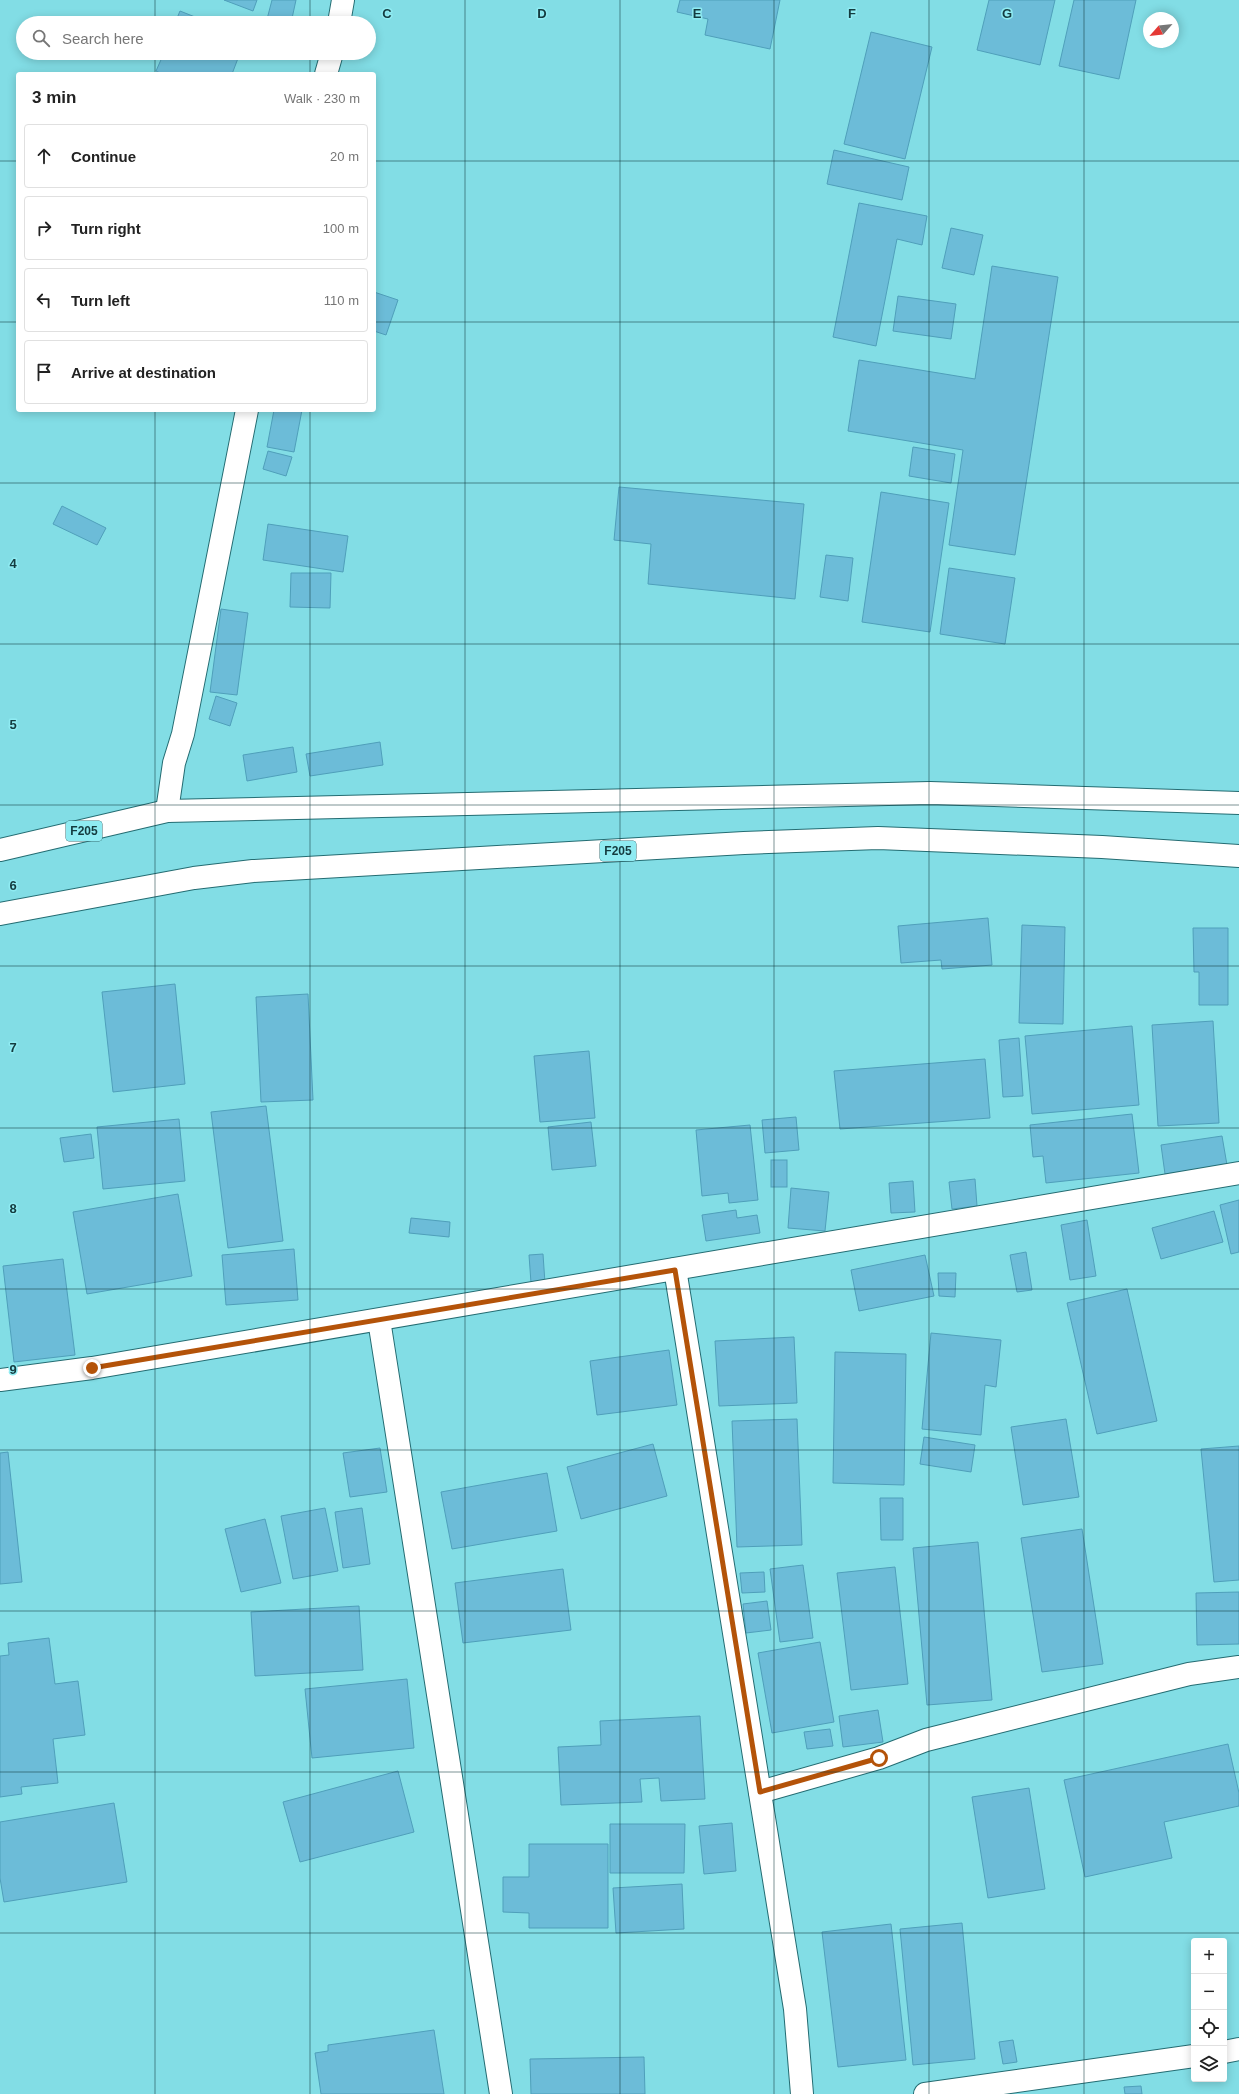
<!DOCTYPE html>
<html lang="en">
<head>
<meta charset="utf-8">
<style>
  :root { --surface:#fff; --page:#f6f6f6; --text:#222; --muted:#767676; --line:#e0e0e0 }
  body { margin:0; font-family:Arial,sans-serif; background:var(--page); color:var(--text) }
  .controls { position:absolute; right:12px; bottom:12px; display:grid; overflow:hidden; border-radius:4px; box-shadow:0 2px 10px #0003 }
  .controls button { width:36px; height:36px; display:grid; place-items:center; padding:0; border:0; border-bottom:1px solid var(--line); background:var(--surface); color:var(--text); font:20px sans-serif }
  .compass { position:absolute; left:1143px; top:12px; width:36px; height:36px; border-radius:50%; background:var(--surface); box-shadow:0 2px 10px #0003; rotate:243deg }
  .stop { position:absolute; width:12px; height:12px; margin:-9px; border:3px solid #b45309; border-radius:50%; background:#fff }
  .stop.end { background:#b45309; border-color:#fff; box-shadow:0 1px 4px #0008 }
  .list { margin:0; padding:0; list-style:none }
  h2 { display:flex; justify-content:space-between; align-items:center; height:52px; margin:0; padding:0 16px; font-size:17px }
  h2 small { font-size:13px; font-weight:400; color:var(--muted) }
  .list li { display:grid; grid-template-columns:26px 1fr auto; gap:12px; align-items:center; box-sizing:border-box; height:64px; margin:0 8px 8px; padding:0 8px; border:1px solid var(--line); border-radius:4px }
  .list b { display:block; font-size:15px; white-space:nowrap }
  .list em { font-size:13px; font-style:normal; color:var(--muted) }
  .icon { flex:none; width:22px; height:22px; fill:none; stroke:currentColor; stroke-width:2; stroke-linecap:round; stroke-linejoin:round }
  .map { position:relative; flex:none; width:1239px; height:2094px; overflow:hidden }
  .search { position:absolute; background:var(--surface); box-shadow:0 2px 10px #0003; left:16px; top:16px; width:360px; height:44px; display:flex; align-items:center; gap:10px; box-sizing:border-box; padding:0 14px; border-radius:22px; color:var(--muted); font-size:15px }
  .panel { position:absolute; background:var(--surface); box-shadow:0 2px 10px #0003; left:16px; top:72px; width:360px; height:340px; border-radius:4px }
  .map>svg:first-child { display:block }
  .building { fill:#6cbcd8; stroke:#4f9fba }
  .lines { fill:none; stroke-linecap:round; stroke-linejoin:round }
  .street-casing { stroke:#246c72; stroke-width:24 }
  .primary-casing { stroke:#246c72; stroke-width:24 }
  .street { stroke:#fff; stroke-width:22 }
  .primary { stroke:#fff; stroke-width:22 }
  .route { stroke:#b45309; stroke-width:5 }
  .grid { fill:none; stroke:#143b3f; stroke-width:1; stroke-opacity:0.55 }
  .labels { text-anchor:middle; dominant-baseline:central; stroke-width:3; stroke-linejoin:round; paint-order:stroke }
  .shield { fill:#8febf2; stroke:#397075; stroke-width:1 }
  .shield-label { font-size:12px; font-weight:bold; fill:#143b3f }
  .grid-label { font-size:13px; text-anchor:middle; font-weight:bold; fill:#143b3f; stroke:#8febf2; stroke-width:3; stroke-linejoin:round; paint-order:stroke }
</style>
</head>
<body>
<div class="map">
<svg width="1239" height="2094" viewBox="0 0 1239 2094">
  <rect width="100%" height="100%" fill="#82dde5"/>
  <!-- building -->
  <g class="building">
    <path d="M224 0H257L253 11Z"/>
    <path d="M272 0H296L291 23H266Z"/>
    <path d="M680 0H780L770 49 705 35 708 19 677 12Z"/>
    <path d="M989 0H1055L1040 65 977 50Z"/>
    <path d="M1074 0H1136L1119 79 1059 66Z"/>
    <path d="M180 11 210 23H175Z"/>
    <path d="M871 32 932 47 905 159 844 144Z"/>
    <path d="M164 53H240L232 74H162L156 71Z"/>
    <path d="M834 150 909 167 902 200 827 184Z"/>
    <path d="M859 203 927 216 922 245 897 239 876 346 833 337Z"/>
    <path d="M951 228 983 235 974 275 942 268Z"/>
    <path d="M992 266 1058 277 1015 555 949 545 963 450 848 431 859 360 975 379Z"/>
    <path d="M374 292 398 300 386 335 374 331Z"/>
    <path d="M898 296 956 304 951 339 893 331Z"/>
    <path d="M274 410H302L294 452 267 447Z"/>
    <path d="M913 447 955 454 951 483 909 476Z"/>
    <path d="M268 451 292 457 286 476 263 469Z"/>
    <path d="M619 487 804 504 795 599 648 584 651 544 614 540Z"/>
    <path d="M881 492 949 503 930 632 862 622Z"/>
    <path d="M62 506 106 528 97 545 53 524Z"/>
    <path d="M268 524 348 536 343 572 263 560Z"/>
    <path d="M826 555 853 558 848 601 820 597Z"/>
    <path d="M949 568 1015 578 1005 644 940 634Z"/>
    <path d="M291 573H331L330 608 290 607Z"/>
    <path d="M221 609 248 613 237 695 210 692Z"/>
    <path d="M216 696 237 703 230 726 209 719Z"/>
    <path d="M380 742 383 765 310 776 306 754Z"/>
    <path d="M293 747 297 772 247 781 243 755Z"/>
    <path d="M988 918 992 965 942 969 941 960 901 963 898 926Z"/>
    <path d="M1022 925 1065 927 1063 1024 1019 1023Z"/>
    <path d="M1193 928H1228V1005H1199V972H1194Z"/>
    <path d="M175 984 185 1084 113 1092 102 992Z"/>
    <path d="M308 994 313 1100 261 1102 256 997Z"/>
    <path d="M1213 1021 1219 1123 1158 1126 1152 1025Z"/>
    <path d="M1132 1026 1139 1105 1032 1114 1025 1036Z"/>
    <path d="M1019 1038 1023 1096 1003 1097 999 1040Z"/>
    <path d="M589 1051 595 1118 540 1122 534 1056Z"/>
    <path d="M985 1059 990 1118 840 1129 834 1071Z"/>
    <path d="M266 1106 283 1241 228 1248 211 1112Z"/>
    <path d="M1132 1114 1139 1173 1046 1183 1043 1156 1033 1157 1030 1125Z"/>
    <path d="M796 1117 799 1150 765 1153 762 1120Z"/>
    <path d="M179 1119 185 1181 103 1189 97 1127Z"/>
    <path d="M591 1122 596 1166 552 1170 548 1127Z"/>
    <path d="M750 1125 758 1200 729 1203 728 1193 702 1196 696 1130Z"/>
    <path d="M91 1134 94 1158 64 1162 60 1138Z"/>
    <path d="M1222 1136 1227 1165 1165 1174 1161 1145Z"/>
    <rect x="771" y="1160" width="16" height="27"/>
    <path d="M975 1179 977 1206 952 1209 949 1182Z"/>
    <path d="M913 1181 915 1212 891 1213 889 1183Z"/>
    <path d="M791 1188 829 1192 825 1231 788 1228Z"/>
    <path d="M178 1194 192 1276 87 1294 73 1212Z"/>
    <path d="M1239 1200V1252L1231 1254 1220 1205Z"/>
    <path d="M736 1210 737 1218 757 1215 760 1233 706 1241 702 1215Z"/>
    <path d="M1214 1211 1223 1242 1161 1259 1152 1228Z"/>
    <path d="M411 1218 450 1222 449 1237 409 1233Z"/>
    <path d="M1087 1220 1096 1276 1070 1280 1061 1225Z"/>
    <path d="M294 1249 298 1300 226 1305 222 1255Z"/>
    <path d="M1026 1252 1032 1290 1017 1292 1010 1255Z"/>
    <path d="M543 1254 545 1283H531L529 1255Z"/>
    <path d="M925 1255 934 1296 859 1311 851 1270Z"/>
    <path d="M63 1259 75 1355 14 1362 3 1266Z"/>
    <path d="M938 1273H956L955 1297 939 1296Z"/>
    <path d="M1127 1289 1157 1421 1097 1434 1067 1303Z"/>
    <path d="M931 1333 1001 1340 996 1387 985 1385 981 1435 922 1429Z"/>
    <path d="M794 1337 797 1403 719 1406 715 1341Z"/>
    <path d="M669 1350 677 1405 597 1415 590 1361Z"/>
    <path d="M835 1352 906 1354 904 1485 833 1483Z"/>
    <path d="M797 1419 802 1545 737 1547 732 1421Z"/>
    <path d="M1066 1419 1079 1497 1023 1505 1011 1427Z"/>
    <path d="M924 1437 975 1445 971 1472 920 1464Z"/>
    <path d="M653 1444 667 1496 581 1519 567 1467Z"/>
    <path d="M1239 1446V1580L1214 1582 1201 1449Z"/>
    <path d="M380 1448 387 1492 350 1497 343 1453Z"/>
    <path d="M8 1452 22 1582 0 1584V1453Z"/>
    <path d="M547 1473 557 1531 452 1549 441 1492Z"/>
    <path d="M880 1498H903V1540H881Z"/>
    <path d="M325 1508 338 1571 293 1579 281 1516Z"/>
    <path d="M362 1508 370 1564 343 1568 335 1512Z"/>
    <path d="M265 1519 281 1583 241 1592 225 1529Z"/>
    <path d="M1082 1529 1103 1664 1042 1672 1021 1538Z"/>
    <path d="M978 1542 992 1700 927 1705 913 1548Z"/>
    <path d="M803 1565 813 1638 780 1642 770 1569Z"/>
    <path d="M895 1567 908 1684 851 1690 837 1573Z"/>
    <path d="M563 1569 571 1630 463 1643 455 1583Z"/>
    <path d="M764 1572 765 1592 742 1593 740 1573Z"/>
    <path d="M1239 1592V1644L1197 1645 1196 1593Z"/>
    <path d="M767 1601 771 1630 746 1633 743 1604Z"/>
    <path d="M359 1606 363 1670 255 1676 251 1612Z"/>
    <path d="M49 1638 55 1684 78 1681 85 1735 53 1739 58 1783 21 1787 22 1794 0 1797V1656L9 1655 8 1643Z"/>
    <path d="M820 1642 834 1722 772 1733 758 1653Z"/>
    <path d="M407 1679 414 1748 312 1758 305 1689Z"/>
    <path d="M878 1710 883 1742 843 1747 839 1716Z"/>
    <path d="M700 1716 705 1799 661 1801 659 1778 640 1779 642 1802 561 1805 558 1747 601 1745 600 1721Z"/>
    <path d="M830 1729 833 1746 807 1749 804 1732Z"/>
    <path d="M1228 1744 1239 1793V1806L1164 1822 1172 1858 1085 1877 1064 1780Z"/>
    <path d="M398 1771 414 1832 300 1862 283 1802Z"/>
    <path d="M1029 1788 1045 1889 988 1898 972 1797Z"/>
    <path d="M114 1803 127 1882 4 1902 0 1878V1822Z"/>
    <path d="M732 1823 736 1871 704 1874 699 1826Z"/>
    <path d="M610 1824H685L684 1873H610Z"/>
    <path d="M529 1844H608V1928H529V1913L503 1912V1877H529Z"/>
    <path d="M682 1884 684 1929 616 1933 613 1888Z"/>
    <path d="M962 1923 975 2059 913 2065 900 1929Z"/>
    <path d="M891 1924 906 2060 838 2067 822 1932Z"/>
    <path d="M434 2030 444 2094H321L315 2053 328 2051V2045Z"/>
    <path d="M1013 2040 1017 2062 1003 2064 999 2042Z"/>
    <path d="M644 2057 645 2094H531L530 2059Z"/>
    <path d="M1141 2086 1142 2094H1125L1124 2087Z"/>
  </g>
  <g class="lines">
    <defs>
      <g id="street">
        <path d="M339 23 343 0"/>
        <path d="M326 74 332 53"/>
        <path d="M167 811 174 763 183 734 247 410"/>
        <path d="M675 1269 795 2009 802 2094"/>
        <path d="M379 1320 501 2094"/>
        <path d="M0 1380 92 1368 1239 1173"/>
        <path d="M760 1792 879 1758 926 1740 1189 1674 1239 1667"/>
        <path d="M1224 2052 1239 2049"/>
        <path d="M925 2094 1194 2056"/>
      </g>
      <g id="primary">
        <path d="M0 850 167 811 930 793 1239 803"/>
        <path d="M0 914 194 878 253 871 744 843 878 838 1102 847 1239 856"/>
      </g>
    </defs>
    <!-- street casing -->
    <use href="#street" class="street-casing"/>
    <!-- primary casing -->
    <use href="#primary" class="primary-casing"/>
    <!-- street -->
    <use href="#street" class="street"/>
    <!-- primary -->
    <use href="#primary" class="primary"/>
  </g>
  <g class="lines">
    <!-- route -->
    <path class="route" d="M92 1368 675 1270 760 1792 879 1758"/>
  </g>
  <!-- grid -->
  <path class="grid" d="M155 0V23M310 0V23M465 0V2094M620 0V2094M774 0V2094M929 0V2094M1084 0V2094M155 53V74M310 53V74M0 161H18M374 161H1239M0 322H18M374 322H1239M155 410V2094M310 410V2094M0 483H1239M0 644H1239M0 805H1239M0 966H1239M0 1128H1239M0 1289H1239M0 1450H1239M0 1611H1239M0 1772H1239M0 1933H1239"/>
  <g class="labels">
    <!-- shield labels -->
    <g class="shield">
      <rect x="66" y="821" width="36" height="20" rx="3"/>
      <rect x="600" y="841" width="36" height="20" rx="3"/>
    </g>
    <g class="shield-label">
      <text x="84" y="831">F205</text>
      <text x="618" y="851">F205</text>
    </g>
  </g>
  <g class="grid-label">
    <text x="387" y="18">C</text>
    <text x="542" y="18">D</text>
    <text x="697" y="18">E</text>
    <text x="852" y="18">F</text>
    <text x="1007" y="18">G</text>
    <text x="13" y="568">4</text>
    <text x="13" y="729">5</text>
    <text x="13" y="890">6</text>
    <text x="13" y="1052">7</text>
    <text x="13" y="1213">8</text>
    <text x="13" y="1374">9</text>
  </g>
</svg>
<div class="controls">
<button>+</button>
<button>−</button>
<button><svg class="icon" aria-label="locate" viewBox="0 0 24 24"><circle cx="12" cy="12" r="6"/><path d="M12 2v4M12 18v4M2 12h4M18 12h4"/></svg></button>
<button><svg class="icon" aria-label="layers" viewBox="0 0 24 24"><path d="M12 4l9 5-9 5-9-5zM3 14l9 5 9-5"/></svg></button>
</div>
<svg class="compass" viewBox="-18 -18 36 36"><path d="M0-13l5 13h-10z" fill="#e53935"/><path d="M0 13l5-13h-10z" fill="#767676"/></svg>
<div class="stop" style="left:879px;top:1758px"></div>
<div class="stop end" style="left:92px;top:1368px"></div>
<div class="search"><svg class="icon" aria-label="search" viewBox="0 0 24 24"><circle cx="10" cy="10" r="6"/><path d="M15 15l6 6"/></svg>Search here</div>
<section class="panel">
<h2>3 min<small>Walk · 230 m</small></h2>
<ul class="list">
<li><svg class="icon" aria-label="ahead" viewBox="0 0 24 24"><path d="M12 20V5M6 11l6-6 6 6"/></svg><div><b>Continue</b></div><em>20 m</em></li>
<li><svg class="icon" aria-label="right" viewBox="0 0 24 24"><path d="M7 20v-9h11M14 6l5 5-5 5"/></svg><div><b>Turn right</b></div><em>100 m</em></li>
<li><svg class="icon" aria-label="left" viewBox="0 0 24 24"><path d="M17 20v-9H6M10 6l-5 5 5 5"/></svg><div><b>Turn left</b></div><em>110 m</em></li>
<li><svg class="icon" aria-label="arrive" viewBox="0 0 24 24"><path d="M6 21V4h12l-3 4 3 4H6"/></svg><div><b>Arrive at destination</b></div></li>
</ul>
</section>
</div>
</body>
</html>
